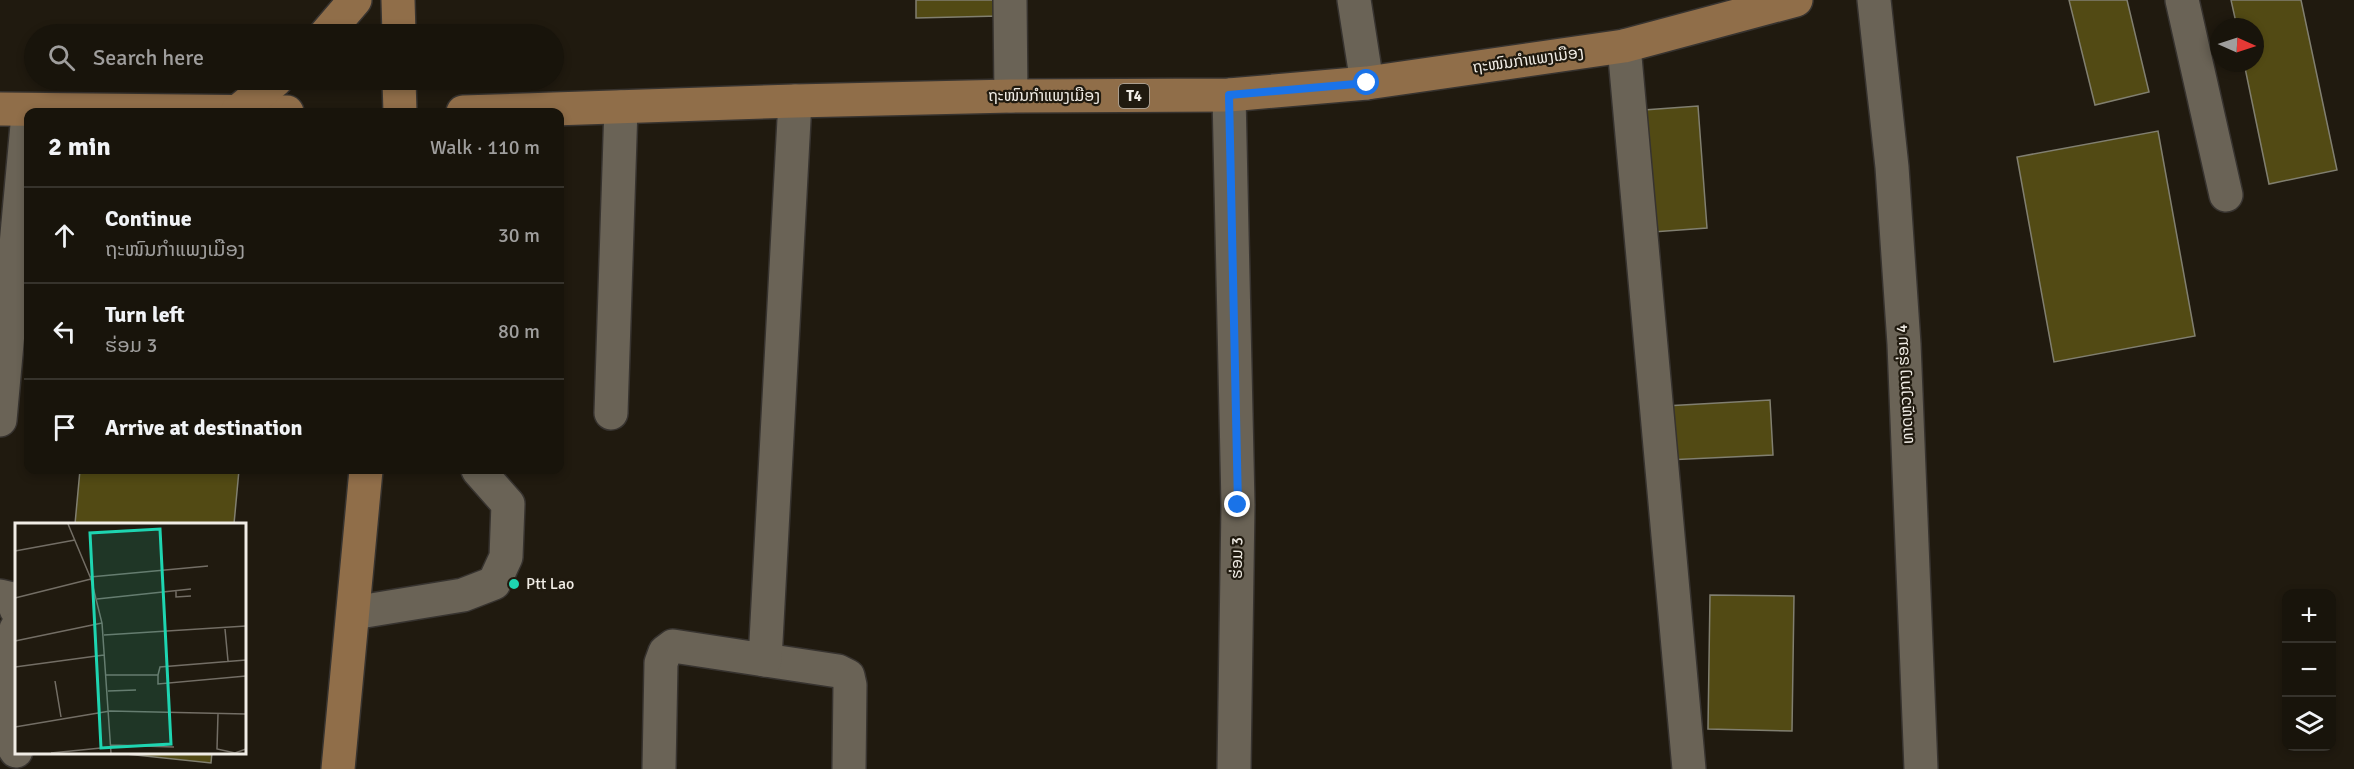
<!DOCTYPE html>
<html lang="en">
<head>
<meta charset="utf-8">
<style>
  :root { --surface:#18140b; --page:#211d14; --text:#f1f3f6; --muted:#9f9e9d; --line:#36332c }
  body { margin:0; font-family:Signika,"Noto Sans Lao",sans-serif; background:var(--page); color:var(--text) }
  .controls { position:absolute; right:18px; bottom:18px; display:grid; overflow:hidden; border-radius:12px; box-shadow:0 3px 9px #0003 }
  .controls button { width:54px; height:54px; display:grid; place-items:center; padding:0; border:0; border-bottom:2px solid var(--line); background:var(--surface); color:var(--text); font:30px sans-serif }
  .compass { position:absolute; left:2210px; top:18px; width:54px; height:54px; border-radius:50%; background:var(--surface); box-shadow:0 3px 9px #0003; rotate:93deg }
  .stop { position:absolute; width:18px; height:18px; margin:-14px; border:4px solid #1a73e8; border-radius:50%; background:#fff }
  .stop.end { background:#1a73e8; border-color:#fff; box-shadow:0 2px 6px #0008 }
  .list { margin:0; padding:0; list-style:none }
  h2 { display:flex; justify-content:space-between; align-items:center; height:78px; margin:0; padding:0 24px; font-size:26px }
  h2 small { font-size:20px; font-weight:400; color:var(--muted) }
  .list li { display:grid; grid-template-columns:39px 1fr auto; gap:18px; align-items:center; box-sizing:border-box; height:96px; padding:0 24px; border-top:2px solid var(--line) }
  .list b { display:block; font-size:22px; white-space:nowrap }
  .list p { margin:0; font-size:20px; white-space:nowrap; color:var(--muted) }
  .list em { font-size:20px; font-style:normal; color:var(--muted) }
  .icon { flex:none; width:33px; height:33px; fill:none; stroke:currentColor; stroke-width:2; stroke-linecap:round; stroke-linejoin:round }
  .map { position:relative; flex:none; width:2354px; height:769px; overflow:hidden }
  .search { position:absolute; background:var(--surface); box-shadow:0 3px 9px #0003; left:24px; top:24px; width:540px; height:66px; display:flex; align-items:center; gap:15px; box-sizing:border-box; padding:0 21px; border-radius:33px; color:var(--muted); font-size:22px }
  .panel { position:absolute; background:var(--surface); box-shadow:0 3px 9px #0003; left:24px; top:108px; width:540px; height:366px; border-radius:12px }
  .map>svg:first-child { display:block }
  .building { fill:#524a14; stroke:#817f70; stroke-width:1.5 }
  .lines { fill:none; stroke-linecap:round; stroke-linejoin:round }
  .minor-casing { stroke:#37332f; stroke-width:36 }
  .major-casing { stroke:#37332f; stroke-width:36 }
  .minor { stroke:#6a6356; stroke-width:33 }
  .major { stroke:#906e49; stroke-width:33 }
  .route { stroke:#1a73e8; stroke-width:8 }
  .poi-dot { fill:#1ed5b1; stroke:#201a0f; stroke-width:2 }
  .labels { text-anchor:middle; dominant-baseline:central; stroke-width:4.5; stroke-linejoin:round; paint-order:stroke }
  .shield { fill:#201a0f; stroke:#b2ada5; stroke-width:1.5 }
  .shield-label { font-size:15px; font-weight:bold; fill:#f0ece5 }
  .street-label { font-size:16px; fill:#f0ece5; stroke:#201a0f }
  .poi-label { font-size:16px; fill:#f0ece5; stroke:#201a0f; text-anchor:start }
  .inset-road { fill:none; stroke:#736e65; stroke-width:1.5 }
  .view { fill:#1ed5b1; fill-opacity:0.15; stroke:#1ed5b1; stroke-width:3 }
  .inset-edge { fill:none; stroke:#f0ece5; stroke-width:3 }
</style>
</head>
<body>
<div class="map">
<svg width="2354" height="769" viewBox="0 0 2354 769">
  <rect width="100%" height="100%" fill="#201a0f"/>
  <!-- building -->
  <g class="building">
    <path d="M916 0H999V16L916 18Z"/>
    <path d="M2069 0H2127L2149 92 2095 105Z"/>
    <path d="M2231 0H2301L2337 170 2269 184 2244 63H2255V27H2237Z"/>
    <path d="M1698 106 1707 228 1653 232 1644 110Z"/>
    <path d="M2158 131 2195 336 2054 362 2017 157Z"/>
    <path d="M1770 400 1773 455 1667 460 1665 406Z"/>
    <path d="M80 470H239L234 524H75Z"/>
    <path d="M1710 595 1794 596 1792 731 1708 729Z"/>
    <path d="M107 752H212L211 763Z"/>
  </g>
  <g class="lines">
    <defs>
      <g id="minor">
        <path d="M1010 0 1011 96"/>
        <path d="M1354 0 1367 83"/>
        <path d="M1874 0 1892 167 1904 344 1921 769"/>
        <path d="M2182 0 2226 195"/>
        <path d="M1624 46 1689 769"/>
        <path d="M1229 95 1238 505 1234 769"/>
        <path d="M611 413 621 107"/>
        <path d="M0 420 28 114"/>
        <path d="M0 596 13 599 16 609"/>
        <path d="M353 613 463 595 494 583 506 557 508 504 478 470"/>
        <path d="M16 629 9 740 16 751"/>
        <path d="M765 660 838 671 848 676 850 685 849 769"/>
        <path d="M659 769 661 663 665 652 673 646 765 660 795 101"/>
      </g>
      <g id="major">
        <path d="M398 0 399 34"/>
        <path d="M326 34 355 0"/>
        <path d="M399 80 400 112"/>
        <path d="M0 109 287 112"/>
        <path d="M237 112 276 80"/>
        <path d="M463 112 795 101 1011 96 1229 95 1367 83 1624 46 1796 0"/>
        <path d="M338 769 366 470"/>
      </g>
    </defs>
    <!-- minor casing -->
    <use href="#minor" class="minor-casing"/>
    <!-- major casing -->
    <use href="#major" class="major-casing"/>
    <!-- minor -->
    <use href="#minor" class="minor"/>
    <!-- major -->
    <use href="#major" class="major"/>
  </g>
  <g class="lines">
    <!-- route -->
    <path class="route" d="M1238 505 1229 95 1367 83"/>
  </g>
  <!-- markers -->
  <circle class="poi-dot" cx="514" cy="584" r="6"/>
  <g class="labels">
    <!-- shield labels -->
    <rect class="shield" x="1119" y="84" width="30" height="24" rx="4.5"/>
    <g class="shield-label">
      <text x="1134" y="96">T4</text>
    </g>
    <!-- street labels -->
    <g class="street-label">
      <text transform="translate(1528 60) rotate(-8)">ຖະໜົນກຳແພງເມືອງ</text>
      <text x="1044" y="96">ຖະໜົນກຳແພງເມືອງ</text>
      <text transform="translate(1905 384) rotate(-93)">ທາດຫຼວງກາງ ຮ່ອມ 4</text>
      <text transform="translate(1237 558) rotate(-89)">ຮ່ອມ 3</text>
    </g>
    <!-- poi labels -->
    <g class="poi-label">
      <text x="526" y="584">Ptt Lao</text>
    </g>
  </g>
  <!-- overview -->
  <g transform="translate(15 523)">
    <rect width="231" height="231" fill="#201a0f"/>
    <path class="inset-road" d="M53 1 76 56 87 100 96 230M0 28 60 17M75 54 193 43M161 67V74L176 73M0 75 76 56M82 76 176 66M210 106 213 138M89 112 231 103M0 118 87 100M0 144 89 132M91 152H143V161L231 153M143 152 145 144 231 137M40 158 46 194M93 168 121 167M203 191 202 226 220 230 231 226M0 204 95 188 231 191M96 222 159 224M36 230 96 224"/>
    <path class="view" d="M145 6 156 221 86 225 75 10Z"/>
    <rect width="231" height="231" class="inset-edge"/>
  </g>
</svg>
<div class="controls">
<button>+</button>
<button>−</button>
<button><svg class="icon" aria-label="layers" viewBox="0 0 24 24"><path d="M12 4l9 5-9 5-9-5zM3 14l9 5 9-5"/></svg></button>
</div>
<svg class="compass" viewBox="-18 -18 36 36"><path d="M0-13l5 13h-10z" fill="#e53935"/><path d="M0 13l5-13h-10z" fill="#9f9e9d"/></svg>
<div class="stop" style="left:1367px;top:83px"></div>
<div class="stop end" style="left:1238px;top:505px"></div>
<div class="search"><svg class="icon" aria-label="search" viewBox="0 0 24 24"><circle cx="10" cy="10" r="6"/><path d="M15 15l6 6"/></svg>Search here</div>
<section class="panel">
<h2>2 min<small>Walk · 110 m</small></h2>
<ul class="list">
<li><svg class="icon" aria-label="ahead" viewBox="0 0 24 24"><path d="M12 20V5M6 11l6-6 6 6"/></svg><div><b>Continue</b><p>ຖະໜົນກຳແພງເມືອງ</p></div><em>30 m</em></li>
<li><svg class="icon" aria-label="left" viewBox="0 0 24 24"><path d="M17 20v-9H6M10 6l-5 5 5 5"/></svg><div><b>Turn left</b><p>ຮ່ອມ 3</p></div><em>80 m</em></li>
<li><svg class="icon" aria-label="arrive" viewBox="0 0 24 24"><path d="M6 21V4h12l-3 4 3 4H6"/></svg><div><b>Arrive at destination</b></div></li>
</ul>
</section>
</div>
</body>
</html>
